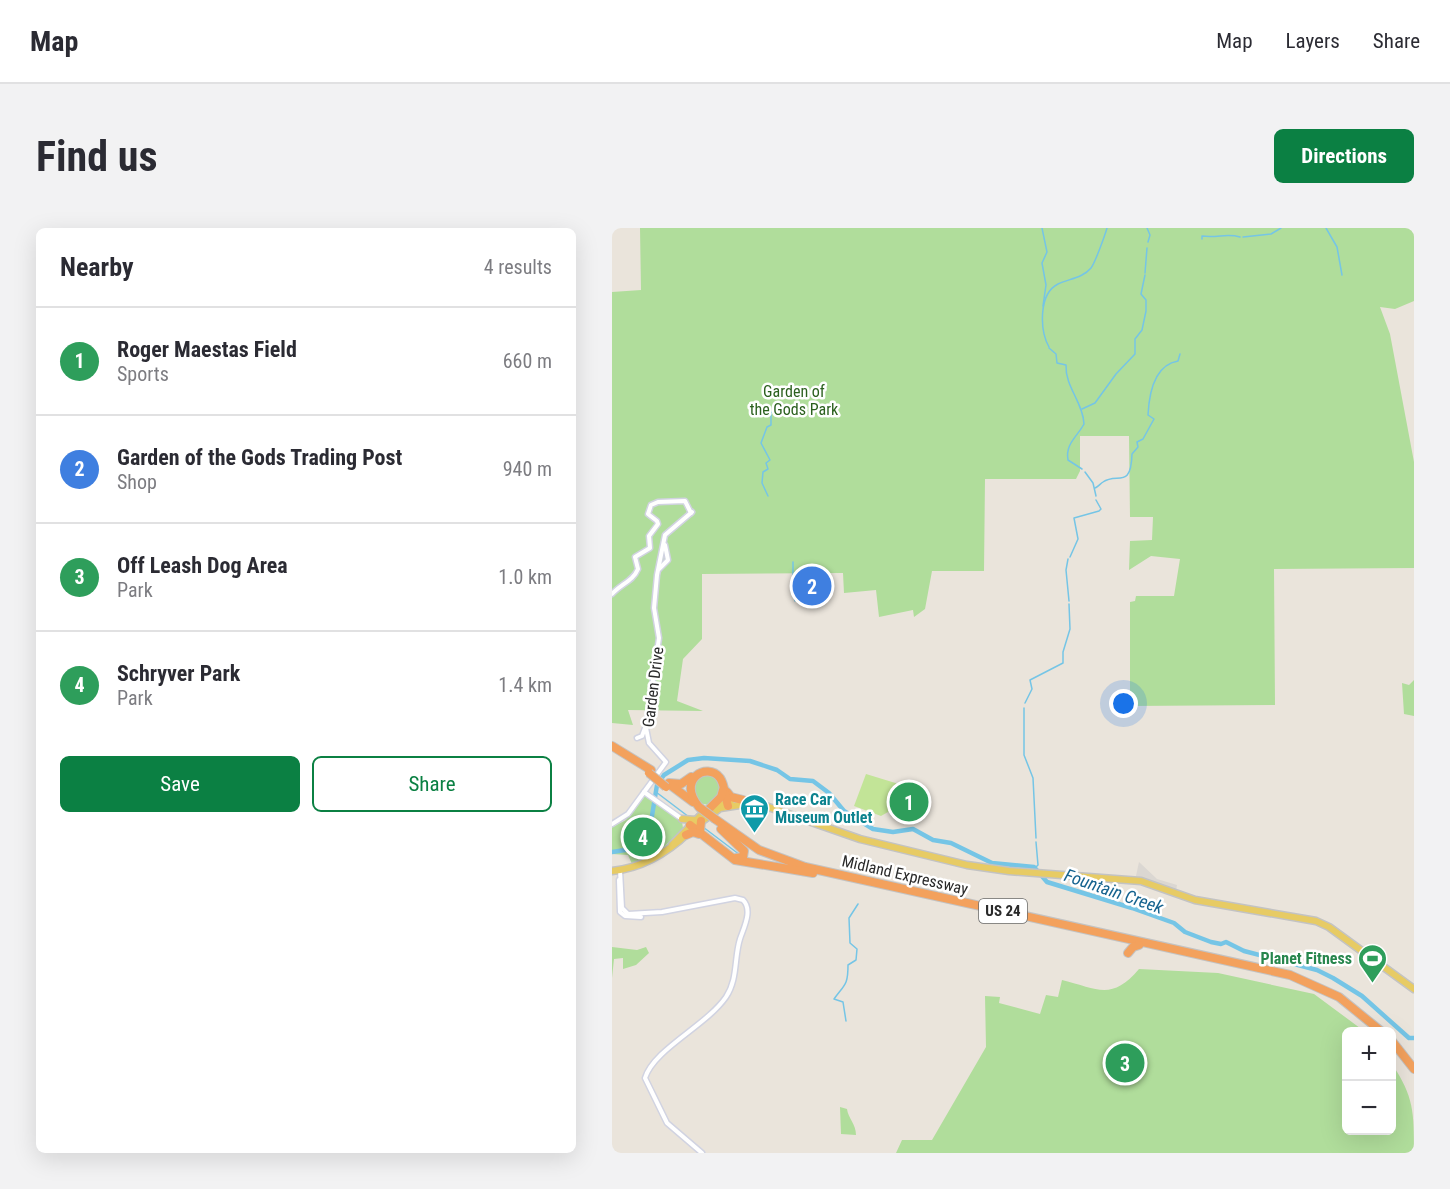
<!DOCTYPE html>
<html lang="en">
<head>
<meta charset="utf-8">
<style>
  :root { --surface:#fff; --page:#f2f2f3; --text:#2b2b33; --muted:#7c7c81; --line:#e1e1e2; --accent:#0b8043 }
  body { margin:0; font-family:"Roboto Condensed",sans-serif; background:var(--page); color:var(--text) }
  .controls { position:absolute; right:18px; bottom:18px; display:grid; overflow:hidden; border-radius:9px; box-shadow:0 6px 24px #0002 }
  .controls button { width:54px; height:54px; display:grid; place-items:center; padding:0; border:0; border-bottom:2px solid var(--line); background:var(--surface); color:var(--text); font:30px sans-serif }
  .you { position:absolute; left:512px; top:476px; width:21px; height:21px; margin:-15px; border:4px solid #fff; border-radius:50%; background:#1a73e8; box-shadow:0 0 0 9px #1a73e833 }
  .badge { display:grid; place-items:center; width:39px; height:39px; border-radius:50%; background:var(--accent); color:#fff; font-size:20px; font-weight:700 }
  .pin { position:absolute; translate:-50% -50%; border:3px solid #fff; box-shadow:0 2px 6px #0006 }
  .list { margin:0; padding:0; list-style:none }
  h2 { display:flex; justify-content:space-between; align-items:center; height:78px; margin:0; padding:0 24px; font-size:26px }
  h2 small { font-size:20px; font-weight:400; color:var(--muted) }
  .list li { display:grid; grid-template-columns:39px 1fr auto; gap:18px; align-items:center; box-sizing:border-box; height:108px; padding:0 24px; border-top:2px solid var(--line) }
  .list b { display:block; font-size:22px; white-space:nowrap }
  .list p { margin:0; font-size:20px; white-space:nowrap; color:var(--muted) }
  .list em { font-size:20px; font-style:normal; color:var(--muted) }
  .actions { display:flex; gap:12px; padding:18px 24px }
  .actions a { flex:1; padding:14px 0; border:2px solid var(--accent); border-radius:9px; text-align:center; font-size:21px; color:var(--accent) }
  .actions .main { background:var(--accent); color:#fff }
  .map { position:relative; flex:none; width:802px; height:925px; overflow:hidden; border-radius:9px }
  header { display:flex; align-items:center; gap:36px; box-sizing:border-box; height:84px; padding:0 30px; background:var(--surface); border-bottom:2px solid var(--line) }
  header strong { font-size:28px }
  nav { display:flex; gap:33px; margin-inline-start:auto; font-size:21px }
  .intro { display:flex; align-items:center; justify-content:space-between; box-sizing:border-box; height:144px; padding:0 36px }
  h1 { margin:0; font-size:42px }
  .button { padding:15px 27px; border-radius:9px; background:var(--accent); color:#fff; font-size:21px; font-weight:700 }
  main { display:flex; gap:36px; padding:0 36px }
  aside { flex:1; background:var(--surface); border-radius:9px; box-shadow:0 6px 24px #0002 }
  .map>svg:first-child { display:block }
  .green { fill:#b0dd9b }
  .pitch { fill:#c2e497 }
  .plaza { fill:#dbd7d2 }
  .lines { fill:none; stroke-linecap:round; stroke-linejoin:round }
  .stream { stroke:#75c5e6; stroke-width:1.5 }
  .river { stroke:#75c5e6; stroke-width:4.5 }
  .minor-casing { stroke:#d1d3e1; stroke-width:7 }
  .major-casing { stroke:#c3c3c3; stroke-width:9 }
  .highway-casing { stroke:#c3c3c3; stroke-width:10 }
  .minor { stroke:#fff; stroke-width:4 }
  .major { stroke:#e7cb64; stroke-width:6 }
  .highway { stroke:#f3a15d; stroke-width:8 }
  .highway-bridge-casing { stroke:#c3c3c3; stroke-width:10; stroke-linecap:butt }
  .highway-bridge { stroke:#f3a15d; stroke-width:8 }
  .labels { text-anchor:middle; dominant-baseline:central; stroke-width:5; stroke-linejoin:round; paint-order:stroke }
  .shield { fill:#fff; stroke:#696969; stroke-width:1.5 }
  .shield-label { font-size:15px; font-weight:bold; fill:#292929 }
  .park-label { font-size:16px; fill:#2b601e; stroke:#fff }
  .street-label { font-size:16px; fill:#292929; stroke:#fff }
  .culture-label { font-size:16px; font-weight:bold; fill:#0d838f; stroke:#fff; text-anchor:start }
  .leisure-label { font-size:16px; font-weight:bold; fill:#27864d; stroke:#fff; text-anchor:end }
  .water-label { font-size:18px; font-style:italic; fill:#16638f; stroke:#fff }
</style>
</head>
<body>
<header>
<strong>Map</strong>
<nav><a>Map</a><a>Layers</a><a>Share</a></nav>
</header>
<div class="intro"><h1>Find us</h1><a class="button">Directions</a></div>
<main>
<aside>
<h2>Nearby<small>4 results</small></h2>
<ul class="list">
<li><span class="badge" style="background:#2e9e5b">1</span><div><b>Roger Maestas Field</b><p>Sports</p></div><em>660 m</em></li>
<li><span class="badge" style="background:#3f7fe0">2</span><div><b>Garden of the Gods Trading Post</b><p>Shop</p></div><em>940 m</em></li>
<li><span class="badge" style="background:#2e9e5b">3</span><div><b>Off Leash Dog Area</b><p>Park</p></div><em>1.0 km</em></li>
<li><span class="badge" style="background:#2e9e5b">4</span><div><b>Schryver Park</b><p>Park</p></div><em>1.4 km</em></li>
</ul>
<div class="actions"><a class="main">Save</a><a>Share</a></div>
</aside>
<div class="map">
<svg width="802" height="925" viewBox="0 0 802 925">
  <rect width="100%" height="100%" fill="#eae4db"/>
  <!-- green -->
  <g class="green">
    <path d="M28 0H802V73L783 81 768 79 778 106 802 234V340L662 341 663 477 518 478V374L523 373 524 368H562L568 331 539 328 517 342 518 313 540 312 541 289H518L517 208H468V243L464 251H373L372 343H320L313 381 302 389 301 382 267 389 264 362 232 365 231 345 90 346V411L71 431 65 473 91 483 16 482 21 497 0 495V64L29 62Z"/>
    <path d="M802 452V488L792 486 790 455 797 457Z"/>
    <path d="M91 546 105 549 110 563 97 577 87 575 79 557Z"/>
    <path d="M31 568 36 569 70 594 71 600 47 624 20 636 16 627 0 626V599L14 592Z"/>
    <path d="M0 719 25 722 34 719 37 725 24 737 11 741V730L2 731 0 750Z"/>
    <path d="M527 741 606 745 702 766 752 803 734 804V902H780V836C802 869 802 884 802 925H284L290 912H320L374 819 373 768 388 769 387 775 428 786 434 767 446 769 450 752C486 761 500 773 527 741Z"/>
    <path d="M228 879 235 881C236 890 244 896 244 907L229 906Z"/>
  </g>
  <!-- pitch -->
  <g class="pitch">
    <path d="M254 546 290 557 283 580 269 588 242 578Z"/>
    <path d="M291 558 310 564 303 591 283 585Z"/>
  </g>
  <!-- plaza -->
  <path class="plaza" d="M527 634 545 651 565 657 564 663 524 648Z"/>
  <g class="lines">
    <!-- stream -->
    <g class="stream">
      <path d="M430 0 435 24 430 35 434 57 431 78"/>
      <path d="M535 0 538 7 536 14"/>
      <path d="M714 0 725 19 730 47"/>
      <path d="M631 9 659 6 669 0"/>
      <path d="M590 11V8C606 10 615 5 628 9"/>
      <path d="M533 45 535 20"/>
      <path d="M437 119C428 103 426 66 446 56 456 51 471 50 479 40 483 35 493 7 495 0"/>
      <path d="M437 120 444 126 445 135 454 137C453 159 471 174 472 196 465 209 453 216 456 232L470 241"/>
      <path d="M470 181 483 175 504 146 523 126V111L530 102 534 83V72L529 66 533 47"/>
      <path d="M473 244 481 255 484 268"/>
      <path d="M483 260C486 259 488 256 491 254 505 244 519 262 520 226L526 219 525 214 531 211 542 191 536 187C537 167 542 137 566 133L568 126"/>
      <path d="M156 268 150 255 151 244 156 241 154 235 158 232 149 215 155 199 159 197V185L162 181"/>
      <path d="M458 329 466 311 462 290 487 283 489 281 484 272"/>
      <path d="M456 331 454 342 457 373"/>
      <path d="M181 334V353"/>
      <path d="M181 358 183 373"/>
      <path d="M413 475 420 461 418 452 451 435V424L458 401 457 376"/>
      <path d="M412 480V527L421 550 424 610"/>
      <path d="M44 564 77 589"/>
      <path d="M91 599 128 627"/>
      <path d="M30 604 31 611"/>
      <path d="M423 640 426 637 424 614"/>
      <path d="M234 793 231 774 222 771C233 756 236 757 236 737L244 732 245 721 238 715 237 690 246 676"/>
    </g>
    <!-- river -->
    <path class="river" d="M0 624 13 622 39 594 45 557 52 547 76 532 92 530 138 533 165 542 178 551 201 553 217 565 232 583 261 601 281 604 301 601 321 612 339 615 380 635 422 639 435 654 520 680 562 695 573 704 599 714 609 716 614 714 632 723 705 742 721 750 750 768 797 810H802"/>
    <defs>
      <g id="minor">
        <path d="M47 341 56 332 53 317"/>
        <path d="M0 366C9 356 21 353 26 341L23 329 38 320 37 308 46 296 45 293 36 286 39 277 46 274 73 273 79 285"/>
        <path d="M25 510 30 508 33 500"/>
        <path d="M32 564 70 591"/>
        <path d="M0 596 16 586 54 534 37 515 34 500 47 410 42 380 45 347 53 307 80 284"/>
        <path d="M8 642 10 680 16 686 50 684 123 670 131 672C141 682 132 699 128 711 122 730 126 751 114 769 94 798 42 821 33 850L55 895 90 925"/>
        <path d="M7 652 8 684 13 688 29 689"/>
      </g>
      <g id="major">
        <path d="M129 572 145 575 248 611 355 637 397 643 529 653 583 672 704 693 717 699 802 761"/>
        <path d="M70 591 84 592"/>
        <path d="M86 596 108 580 134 576"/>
        <path d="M60 617 91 585 119 573"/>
        <path d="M0 643C31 640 55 625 77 604"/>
      </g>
      <g id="highway">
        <path d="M0 518 39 542"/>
        <path d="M57 555 69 556 79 549"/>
        <path d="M57 556 81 574"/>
        <path d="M115 564 119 569 131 572"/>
        <path d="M87 579C64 552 95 533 108 550 113 557 113 569 116 578"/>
        <path d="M97 581 109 569 111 562"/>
        <path d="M103 591 147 622 193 639 678 747 727 769 770 804"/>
        <path d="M78 597 123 632 201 645"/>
        <path d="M109 601 132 623 131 629 124 630"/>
        <path d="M88 603 89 593"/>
        <path d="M74 607 81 604 87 606"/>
        <path d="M516 725 521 719 527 717"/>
        <path d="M780 813 802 841"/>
      </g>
    </defs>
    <!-- minor casing -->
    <use href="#minor" class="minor-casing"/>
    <!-- major casing -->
    <use href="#major" class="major-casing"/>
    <!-- highway casing -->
    <use href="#highway" class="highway-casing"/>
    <!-- minor -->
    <use href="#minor" class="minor"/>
    <!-- major -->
    <use href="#major" class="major"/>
    <!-- highway -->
    <use href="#highway" class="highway"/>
    <defs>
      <g id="highway-bridge">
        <path d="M37 545 54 559"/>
        <path d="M87 579 103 591"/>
      </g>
    </defs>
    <!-- highway-bridge casing -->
    <use href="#highway-bridge" class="highway-bridge-casing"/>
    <!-- highway-bridge -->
    <use href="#highway-bridge" class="highway-bridge"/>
  </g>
  <!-- icons -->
  <defs>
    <symbol id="museum-pin" viewBox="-11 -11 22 30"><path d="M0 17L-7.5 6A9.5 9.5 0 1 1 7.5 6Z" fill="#0f9aa8" stroke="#fff"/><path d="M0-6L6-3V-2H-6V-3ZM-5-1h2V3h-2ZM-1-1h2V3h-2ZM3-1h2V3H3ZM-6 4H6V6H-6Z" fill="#fff"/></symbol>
    <symbol id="stadium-pin" viewBox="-11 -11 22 30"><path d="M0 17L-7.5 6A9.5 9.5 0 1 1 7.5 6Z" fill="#2e9e5b" stroke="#fff"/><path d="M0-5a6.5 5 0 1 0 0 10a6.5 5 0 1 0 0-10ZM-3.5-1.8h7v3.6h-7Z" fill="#fff"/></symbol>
  </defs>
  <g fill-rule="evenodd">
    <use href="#museum-pin" x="126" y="564" width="33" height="45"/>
    <use href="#stadium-pin" x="744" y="714" width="33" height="45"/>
  </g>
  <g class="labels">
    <!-- shield labels -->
    <rect class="shield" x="367" y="671" width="48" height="24" rx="4.5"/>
    <g class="shield-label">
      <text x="391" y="683">US 24</text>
    </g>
    <!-- park labels -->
    <g class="park-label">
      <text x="182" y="163">Garden of<tspan x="182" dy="18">the Gods Park</tspan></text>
    </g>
    <!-- street labels -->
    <g class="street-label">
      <text transform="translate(41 459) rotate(-83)">Garden Drive</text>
      <text transform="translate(293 647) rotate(13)">Midland Expressway</text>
    </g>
    <!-- culture labels -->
    <g class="culture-label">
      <text x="163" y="571">Race Car<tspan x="163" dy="18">Museum Outlet</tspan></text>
    </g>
    <!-- leisure labels -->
    <g class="leisure-label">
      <text x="740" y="730">Planet Fitness</text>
    </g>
    <!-- water labels -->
    <g class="water-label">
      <text transform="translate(502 663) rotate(19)">Fountain Creek</text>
    </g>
  </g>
</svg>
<div class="controls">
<button>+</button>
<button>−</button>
</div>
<div class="you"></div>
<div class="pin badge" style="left:297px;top:574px;background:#2e9e5b">1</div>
<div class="pin badge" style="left:200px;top:358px;background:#3f7fe0">2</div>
<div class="pin badge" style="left:513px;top:835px;background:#2e9e5b">3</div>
<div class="pin badge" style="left:31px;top:609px;background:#2e9e5b">4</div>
</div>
</main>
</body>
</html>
